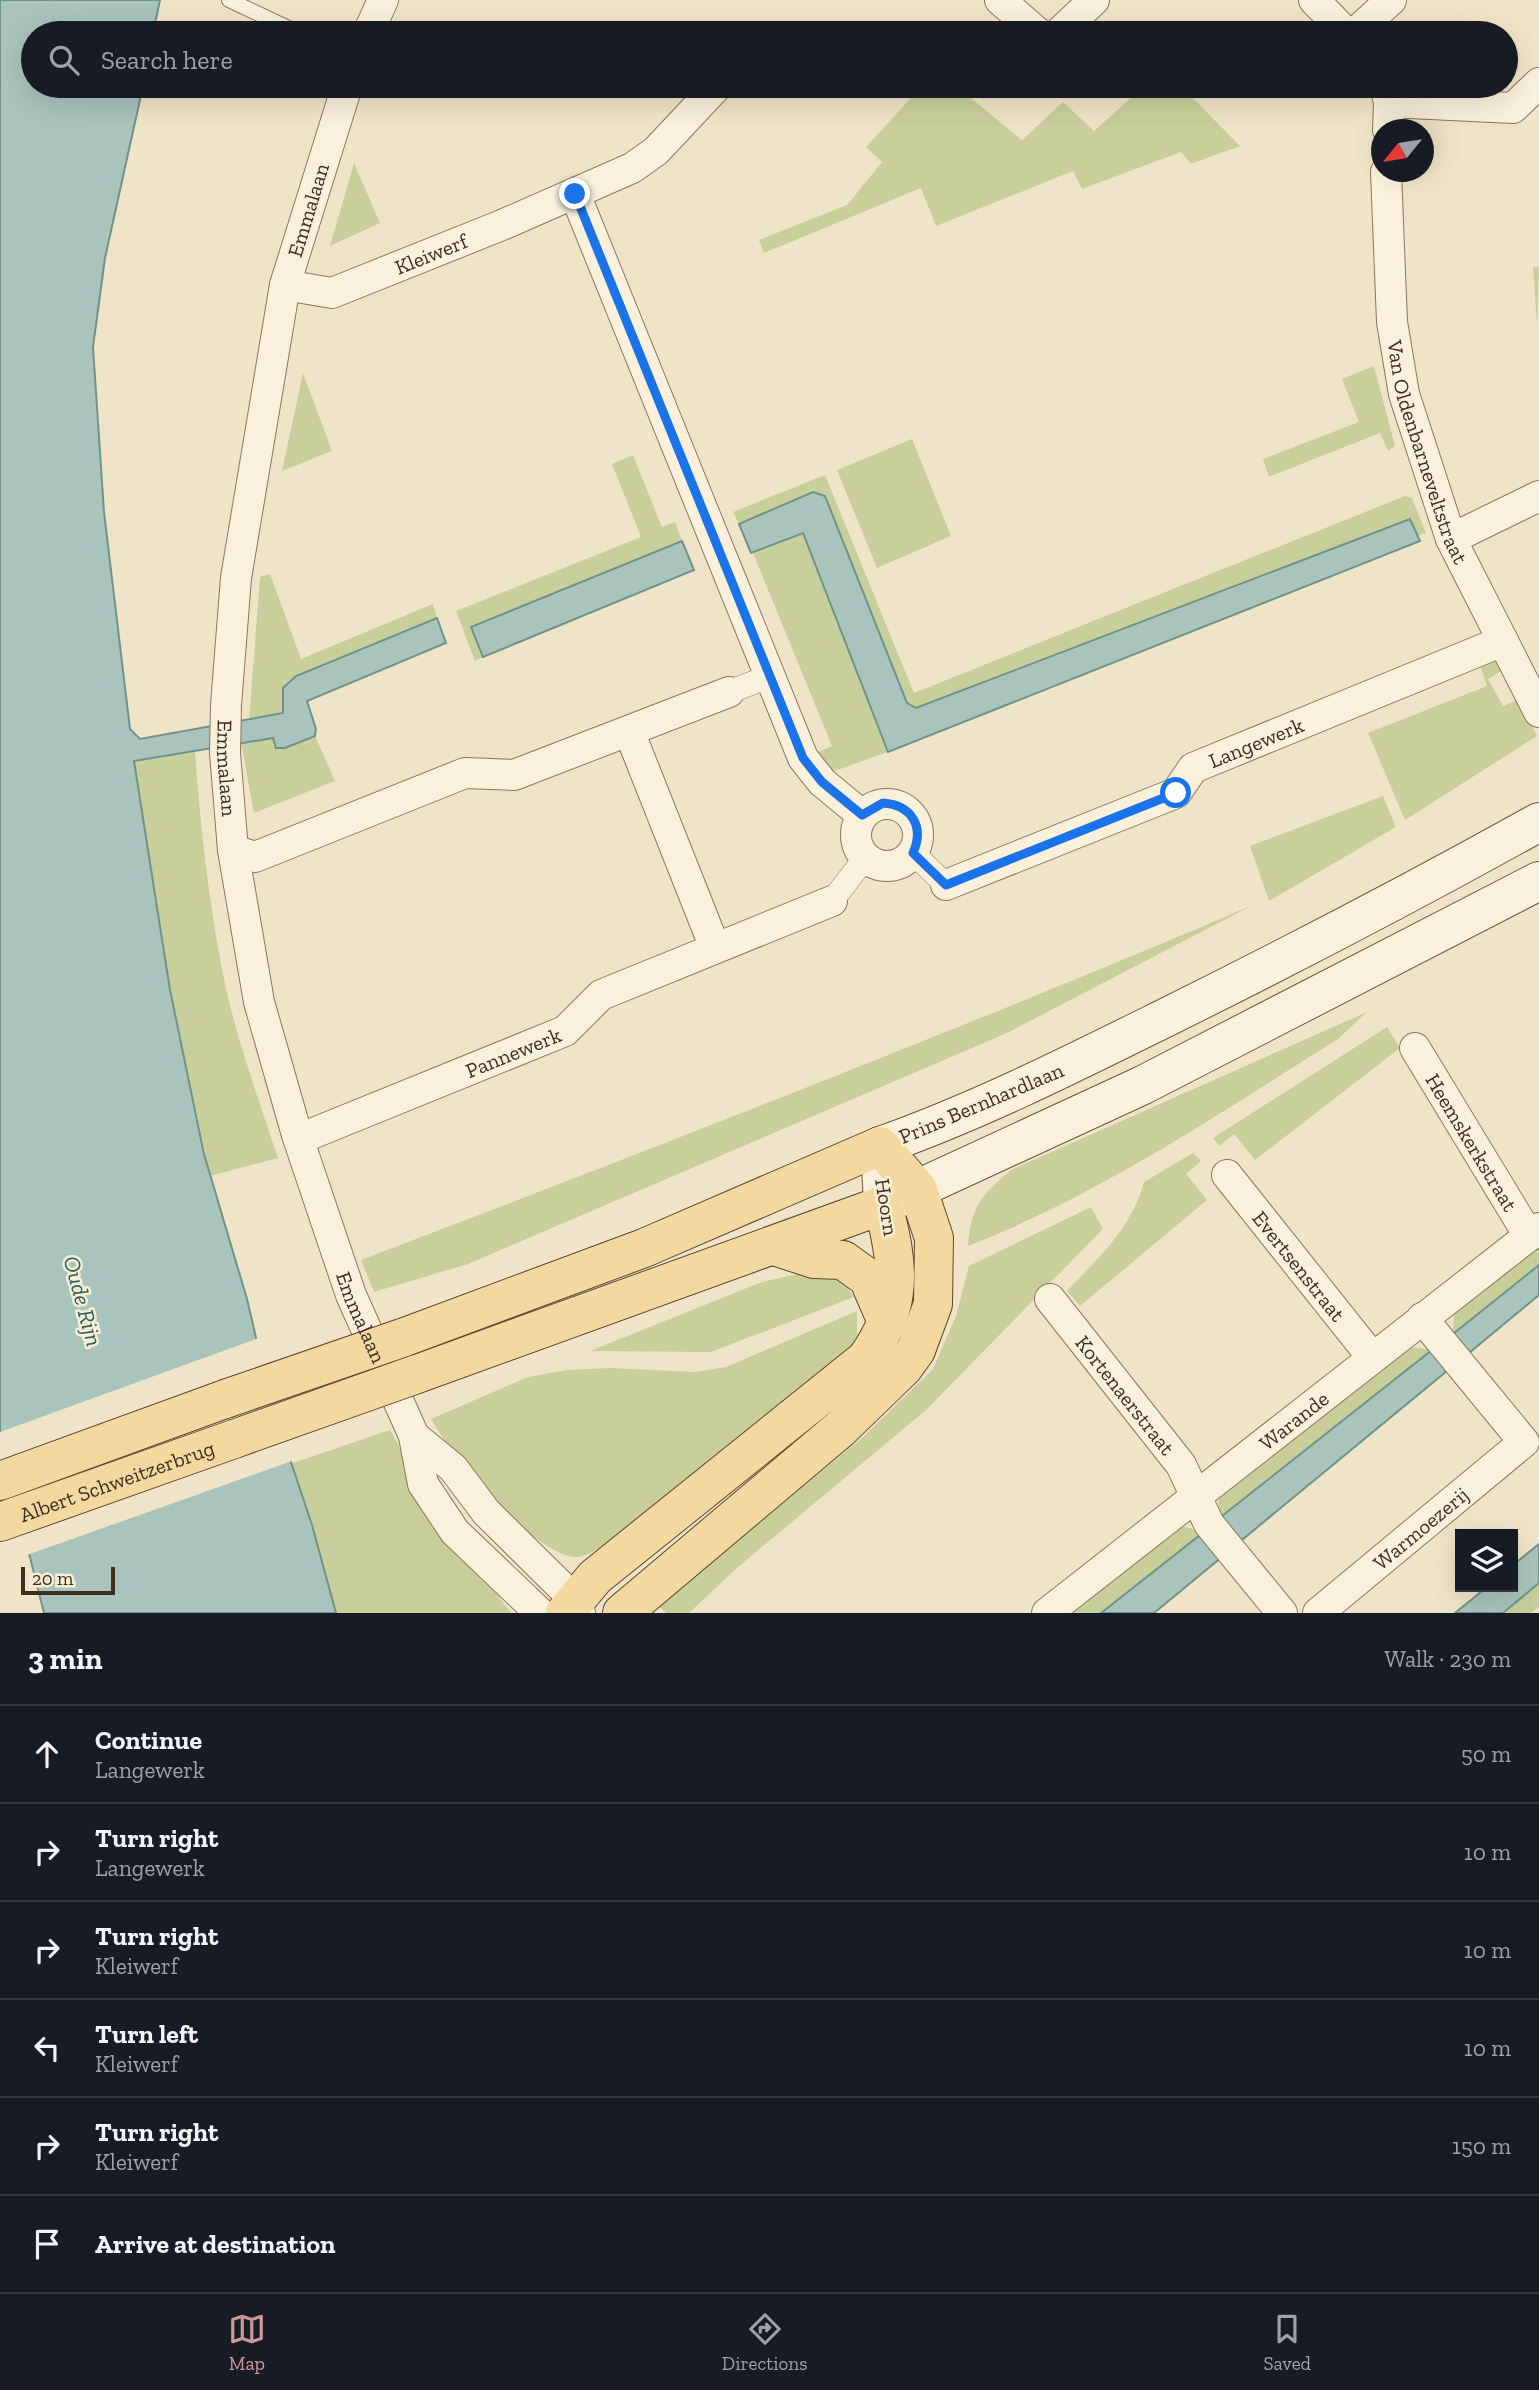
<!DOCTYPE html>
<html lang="en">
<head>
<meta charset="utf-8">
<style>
  :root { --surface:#171b24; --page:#20242c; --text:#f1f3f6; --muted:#9ea1a6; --line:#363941; --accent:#cc999b }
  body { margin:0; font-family:"Zilla Slab",serif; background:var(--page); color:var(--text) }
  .controls { position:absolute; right:21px; bottom:21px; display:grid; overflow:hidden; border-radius:0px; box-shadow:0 7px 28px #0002 }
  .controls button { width:63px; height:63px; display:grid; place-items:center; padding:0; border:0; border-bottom:2px solid var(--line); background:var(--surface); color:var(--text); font:35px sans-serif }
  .compass { position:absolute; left:1371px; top:119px; width:63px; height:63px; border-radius:50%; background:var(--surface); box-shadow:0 7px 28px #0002; rotate:240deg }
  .scale { position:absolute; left:21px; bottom:18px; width:94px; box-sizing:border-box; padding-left:7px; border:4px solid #3d2e20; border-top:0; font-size:19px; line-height:24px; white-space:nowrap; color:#3d2e20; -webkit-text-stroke:5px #f7eed8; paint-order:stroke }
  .stop { position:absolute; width:21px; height:21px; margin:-16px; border:5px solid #1a73e8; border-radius:50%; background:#fff }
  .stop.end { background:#1a73e8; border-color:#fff; box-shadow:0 2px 7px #0008 }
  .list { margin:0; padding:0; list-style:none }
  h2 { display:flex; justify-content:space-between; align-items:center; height:91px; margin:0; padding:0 28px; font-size:30px }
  h2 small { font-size:23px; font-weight:400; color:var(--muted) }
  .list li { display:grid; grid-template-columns:46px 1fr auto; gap:21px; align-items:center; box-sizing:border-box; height:98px; padding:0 28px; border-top:2px solid var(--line) }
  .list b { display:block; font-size:26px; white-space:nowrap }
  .list p { margin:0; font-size:23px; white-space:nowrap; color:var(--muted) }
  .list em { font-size:23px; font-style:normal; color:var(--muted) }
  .icon { flex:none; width:38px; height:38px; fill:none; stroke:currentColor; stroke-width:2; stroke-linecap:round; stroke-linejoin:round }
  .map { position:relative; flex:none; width:1539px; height:1613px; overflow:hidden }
  .search { position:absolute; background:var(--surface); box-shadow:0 7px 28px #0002; left:21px; right:21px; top:21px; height:77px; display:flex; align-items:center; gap:18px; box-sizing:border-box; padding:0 24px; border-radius:38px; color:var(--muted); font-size:26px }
  .sheet { height:679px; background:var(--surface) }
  nav { display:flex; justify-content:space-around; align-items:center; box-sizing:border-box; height:98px; border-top:2px solid var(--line); background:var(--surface); font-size:19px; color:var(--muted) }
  nav a { display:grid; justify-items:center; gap:4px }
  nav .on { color:var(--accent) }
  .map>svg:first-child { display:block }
  .green { fill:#c9cf9b }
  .water { fill:#a9c4bc; stroke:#6f938a; stroke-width:2 }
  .pier { fill:#f0e4c8 }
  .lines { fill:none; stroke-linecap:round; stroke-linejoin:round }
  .service-casing { stroke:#8d765c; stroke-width:16 }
  .pedestrian-casing { stroke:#8d765c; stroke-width:24 }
  .minor-casing { stroke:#8d765c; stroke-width:32 }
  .secondary-casing { stroke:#6f573f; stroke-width:40 }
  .primary-casing { stroke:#5b4430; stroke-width:40 }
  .service { stroke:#faf1dc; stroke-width:14 }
  .pedestrian { stroke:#faf1dc; stroke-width:23 }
  .minor { stroke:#faf1dc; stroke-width:30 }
  .secondary { stroke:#faf1dc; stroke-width:38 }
  .primary { stroke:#f3d9a0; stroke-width:38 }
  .primary-bridge-casing { stroke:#5b4430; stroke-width:40; stroke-linecap:butt }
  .primary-bridge { stroke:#f3d9a0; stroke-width:38 }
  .route { stroke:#1a73e8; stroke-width:9 }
  .labels { text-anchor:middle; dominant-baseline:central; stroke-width:5; stroke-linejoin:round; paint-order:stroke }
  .street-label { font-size:21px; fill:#3d2e20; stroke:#f7eed8 }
  .water-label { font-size:23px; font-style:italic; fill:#2f5d5a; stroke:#f7eed8 }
</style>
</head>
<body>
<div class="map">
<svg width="1539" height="1613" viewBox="0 0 1539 1613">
  <rect width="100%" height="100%" fill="#f0e4c8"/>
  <!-- green -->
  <g class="green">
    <path d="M922 86H956L1022 140 1063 102 1094 131 1144 86H1181L1240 146 1191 164 1181 152 1082 189 1073 171 936 226 921 188 764 253 759 240 847 205 882 162 866 147Z"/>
    <path d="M354 163 380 223 330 246Z"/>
    <path d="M1533 267H1539L1537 326Z"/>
    <path d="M1374 366 1395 446 1388 451 1380 433 1269 477 1263 459 1359 422 1342 379Z"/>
    <path d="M303 373 332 451 282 471Z"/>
    <path d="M912 439 951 536 877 568 837 470Z"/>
    <path d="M633 455 662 527 675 522 682 541 472 627 483 657 475 661 456 611 641 537 612 464Z"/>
    <path d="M825 475 914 693 1405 496 1412 498 1426 533 1417 536 1409 519 916 708 907 703 813 492 739 524 733 512Z"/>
    <path d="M803 533 888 752 829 773 811 755 832 746 753 553Z"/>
    <path d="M270 574 301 659 433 604 437 618 296 676 283 688 284 713 249 721 260 577Z"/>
    <path d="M1495 653 1503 670 1488 679 1503 706 1519 699 1537 736 1405 820 1368 733 1487 686 1478 660Z"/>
    <path d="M315 736 335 781 254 813 241 742 274 738 285 748Z"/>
    <path d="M195 752C200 823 208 893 221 964 233 1029 257 1095 278 1158L210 1176 170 990 134 760Z"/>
    <path d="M1383 796 1396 827 1269 901 1250 846Z"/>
    <path d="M1253 905 1007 1033 468 1264 374 1292 361 1260C660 1146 959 1030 1253 905Z"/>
    <path d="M1367 1012 1338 1039C1217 1115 1101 1194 968 1246 971 1207 981 1195 1011 1170Z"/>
    <path d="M1387 1027 1400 1048 1255 1160 1234 1134 1219 1146 1213 1138Z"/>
    <path d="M1193 1153 1201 1161 1186 1174 1207 1200 1080 1306 1067 1291C1099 1257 1132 1228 1144 1182Z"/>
    <path d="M1091 1207 1103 1229 926 1410 738 1567 689 1613H666L658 1605 862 1438 933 1369 956 1316 969 1266Z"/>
    <path d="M1539 1241V1265L1453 1334 1454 1302Z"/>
    <path d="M815 1270 834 1271 854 1297 711 1352 590 1351 762 1282Z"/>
    <path d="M857 1311V1343C817 1377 613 1562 574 1557 543 1553 490 1500 470 1476 455 1459 443 1438 431 1419L528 1377 567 1370 611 1368 695 1372 726 1367Z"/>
    <path d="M1405 1346 1432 1350 1217 1520 1219 1494Z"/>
    <path d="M390 1430 439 1517 511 1613H332L290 1464Z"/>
    <path d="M1175 1524 1204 1532 1101 1613H1063Z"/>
    <path d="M1539 1583V1607L1531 1613H1503Z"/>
  </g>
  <!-- water -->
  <g class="water">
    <path d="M0 0H160L153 33H33V86H143L105 258 93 347 104 512 130 729 140 739 283 713V688L296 676 437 618 446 643 307 701 316 729 315 736 285 748H276L273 738 134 761 170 990 204 1154 247 1299 271 1402 312 1525 336 1613H44L0 1438Z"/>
    <path d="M813 492 825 496 907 703 916 708 1410 519 1420 541 888 752 803 533 751 553 739 524Z"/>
    <path d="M682 541 694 570 483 657 471 627Z"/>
    <path d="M1539 1265V1295L1469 1353 1453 1334Z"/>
    <path d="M1432 1350 1448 1370 1237 1544 1217 1520Z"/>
    <path d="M1204 1532 1223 1556 1154 1613H1101Z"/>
    <path d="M1539 1544V1583L1503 1613H1455L1487 1587H1513V1565Z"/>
  </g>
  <!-- pier -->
  <path class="pier" d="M259 1338 292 1461 27 1555 0 1451V1432Z"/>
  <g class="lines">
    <defs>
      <path id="service" d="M229 0 299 33"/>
      <g id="pedestrian">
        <path d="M729 692 770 676"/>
        <path d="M913 853 946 885"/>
        <path d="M832 901 865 858"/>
      </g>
      <g id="minor">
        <path d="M1000 0 1038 33"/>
        <path d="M1314 0 1346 33"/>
        <path d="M368 33 383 0"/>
        <path d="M1059 33 1094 0"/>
        <path d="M1355 33 1391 0"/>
        <path id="s1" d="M347 86 285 285 236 578 226 705 225 753 233 850 259 1002 297 1135 351 1295 414 1436 423 1484 455 1532 540 1613"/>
        <path d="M1385 86 1389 102 1388 130"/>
        <path d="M1389 102 1513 108 1539 83"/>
        <path id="s2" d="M1386 172 1392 322 1404 394 1451 539 1539 712"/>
        <path d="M575 194 803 758 822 782 862 815"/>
        <path id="s3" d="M285 285 332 293 502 225 632 168 656 151 717 86"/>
        <path d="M1451 539 1539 496"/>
        <path d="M629 731 715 948"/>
        <circle cx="887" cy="835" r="31"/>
        <path d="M233 850 255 857 465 773 514 775 729 692"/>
        <path id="s4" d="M946 885 1176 793 1193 768 1503 641"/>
        <path id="s5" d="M1415 1048 1529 1236"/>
        <path id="s6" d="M299 1139 565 1031 601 995 832 901"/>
        <path id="s7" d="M1227 1175 1372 1357"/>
        <path id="s8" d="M1050 1299 1181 1465 1209 1524 1282 1613"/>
        <path d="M414 1436 453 1468 486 1512 575 1600 580 1613"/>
        <path id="s9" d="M1047 1613 1539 1228"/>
        <path id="s10" d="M1318 1613 1524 1442 1422 1318"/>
      </g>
      <path id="secondary" d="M1539 822C1417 890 1294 954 1169 1016 1074 1063 979 1111 880 1146L883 1205 1143 1085 1539 881"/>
      <g id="primary">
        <path d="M774 1246 814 1259 843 1260 868 1278 887 1322"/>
        <path d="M402 1338 644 1248 880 1146 918 1190 934 1238 933 1304 916 1350 904 1367 840 1429 622 1613"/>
        <path d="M417 1374 883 1205C899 1265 904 1306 866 1359L595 1577 565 1613"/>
        <path d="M0 1481 225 1399"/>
        <path id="s11" d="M0 1522 234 1439"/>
      </g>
    </defs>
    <!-- service casing -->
    <use href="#service" class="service-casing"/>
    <!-- pedestrian casing -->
    <use href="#pedestrian" class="pedestrian-casing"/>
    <!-- minor casing -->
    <use href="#minor" class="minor-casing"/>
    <!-- secondary casing -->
    <use href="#secondary" class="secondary-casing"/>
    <!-- primary casing -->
    <use href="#primary" class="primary-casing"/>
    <!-- service -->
    <use href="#service" class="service"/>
    <!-- pedestrian -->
    <use href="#pedestrian" class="pedestrian"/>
    <!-- minor -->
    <use href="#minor" class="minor"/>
    <!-- secondary -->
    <use href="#secondary" class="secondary"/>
    <!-- primary -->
    <use href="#primary" class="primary"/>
    <defs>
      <g id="primary-bridge">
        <path d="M225 1399 402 1338"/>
        <path d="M234 1439 417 1374"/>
      </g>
    </defs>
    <!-- primary-bridge casing -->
    <use href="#primary-bridge" class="primary-bridge-casing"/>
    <!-- primary-bridge -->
    <use href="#primary-bridge" class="primary-bridge"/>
  </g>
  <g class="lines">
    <!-- route -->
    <path class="route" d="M575 194 803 758 822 782 862 815 883 803C911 805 925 826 913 853L946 885 1176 793"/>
  </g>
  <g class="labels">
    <!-- street labels -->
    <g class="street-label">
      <text transform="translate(308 210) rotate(-73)">Emmalaan</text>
      <text stroke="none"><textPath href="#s3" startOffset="154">Kleiwerf</textPath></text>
      <text stroke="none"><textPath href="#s2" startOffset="285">Van Oldenbarneveltstraat</textPath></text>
      <text stroke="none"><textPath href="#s4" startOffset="346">Langewerk</textPath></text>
      <text stroke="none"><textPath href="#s1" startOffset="696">Emmalaan</textPath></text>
      <text stroke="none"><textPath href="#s6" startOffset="231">Pannewerk</textPath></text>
      <text transform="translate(981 1103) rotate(-23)">Prins Bernhardlaan</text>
      <text stroke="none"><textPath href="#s5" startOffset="110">Heemskerkstraat</textPath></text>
      <text transform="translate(887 1207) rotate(81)">Hoorn</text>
      <text stroke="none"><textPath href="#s7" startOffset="116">Evertsenstraat</textPath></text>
      <text stroke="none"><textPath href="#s1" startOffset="1264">Emmalaan</textPath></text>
      <text stroke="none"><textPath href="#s8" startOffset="122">Kortenaerstraat</textPath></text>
      <text stroke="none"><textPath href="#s9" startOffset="313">Warande</textPath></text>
      <text stroke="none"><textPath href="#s11" startOffset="124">Albert Schweitzerbrug</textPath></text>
      <text stroke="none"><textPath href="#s10" startOffset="133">Warmoezerij</textPath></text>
    </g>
    <!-- water labels -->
    <g class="water-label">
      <text transform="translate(83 1301) rotate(75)">Oude Rijn</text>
    </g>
  </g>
</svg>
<div class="controls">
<button><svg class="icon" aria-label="layers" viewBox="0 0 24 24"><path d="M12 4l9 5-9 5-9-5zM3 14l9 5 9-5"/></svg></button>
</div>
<svg class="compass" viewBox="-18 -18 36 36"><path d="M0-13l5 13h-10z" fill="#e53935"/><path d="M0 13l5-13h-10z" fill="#9ea1a6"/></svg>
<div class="scale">20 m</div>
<div class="stop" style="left:1176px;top:793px"></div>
<div class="stop end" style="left:575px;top:194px"></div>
<div class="search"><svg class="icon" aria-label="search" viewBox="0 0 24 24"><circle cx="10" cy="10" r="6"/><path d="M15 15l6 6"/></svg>Search here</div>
</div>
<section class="sheet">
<h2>3 min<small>Walk · 230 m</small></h2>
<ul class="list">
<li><svg class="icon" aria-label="ahead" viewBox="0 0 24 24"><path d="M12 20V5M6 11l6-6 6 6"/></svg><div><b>Continue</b><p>Langewerk</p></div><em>50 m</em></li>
<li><svg class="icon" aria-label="right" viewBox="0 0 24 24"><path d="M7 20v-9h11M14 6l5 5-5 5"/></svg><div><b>Turn right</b><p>Langewerk</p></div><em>10 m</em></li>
<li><svg class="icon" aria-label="right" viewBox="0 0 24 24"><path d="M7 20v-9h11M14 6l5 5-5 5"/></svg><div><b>Turn right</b><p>Kleiwerf</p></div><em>10 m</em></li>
<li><svg class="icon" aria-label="left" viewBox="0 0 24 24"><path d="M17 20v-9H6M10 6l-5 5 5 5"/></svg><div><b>Turn left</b><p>Kleiwerf</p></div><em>10 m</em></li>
<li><svg class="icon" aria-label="right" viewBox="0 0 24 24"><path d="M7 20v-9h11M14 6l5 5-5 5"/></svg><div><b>Turn right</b><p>Kleiwerf</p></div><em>150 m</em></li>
<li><svg class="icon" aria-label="arrive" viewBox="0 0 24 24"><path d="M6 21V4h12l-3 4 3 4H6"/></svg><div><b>Arrive at destination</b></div></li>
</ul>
</section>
<nav>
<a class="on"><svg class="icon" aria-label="map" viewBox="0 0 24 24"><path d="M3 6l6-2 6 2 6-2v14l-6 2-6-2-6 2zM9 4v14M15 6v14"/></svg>Map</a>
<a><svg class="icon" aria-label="directions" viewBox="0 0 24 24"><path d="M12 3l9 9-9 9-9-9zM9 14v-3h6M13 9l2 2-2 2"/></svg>Directions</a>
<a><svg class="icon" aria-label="saved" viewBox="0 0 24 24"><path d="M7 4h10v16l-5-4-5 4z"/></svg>Saved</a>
</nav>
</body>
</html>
